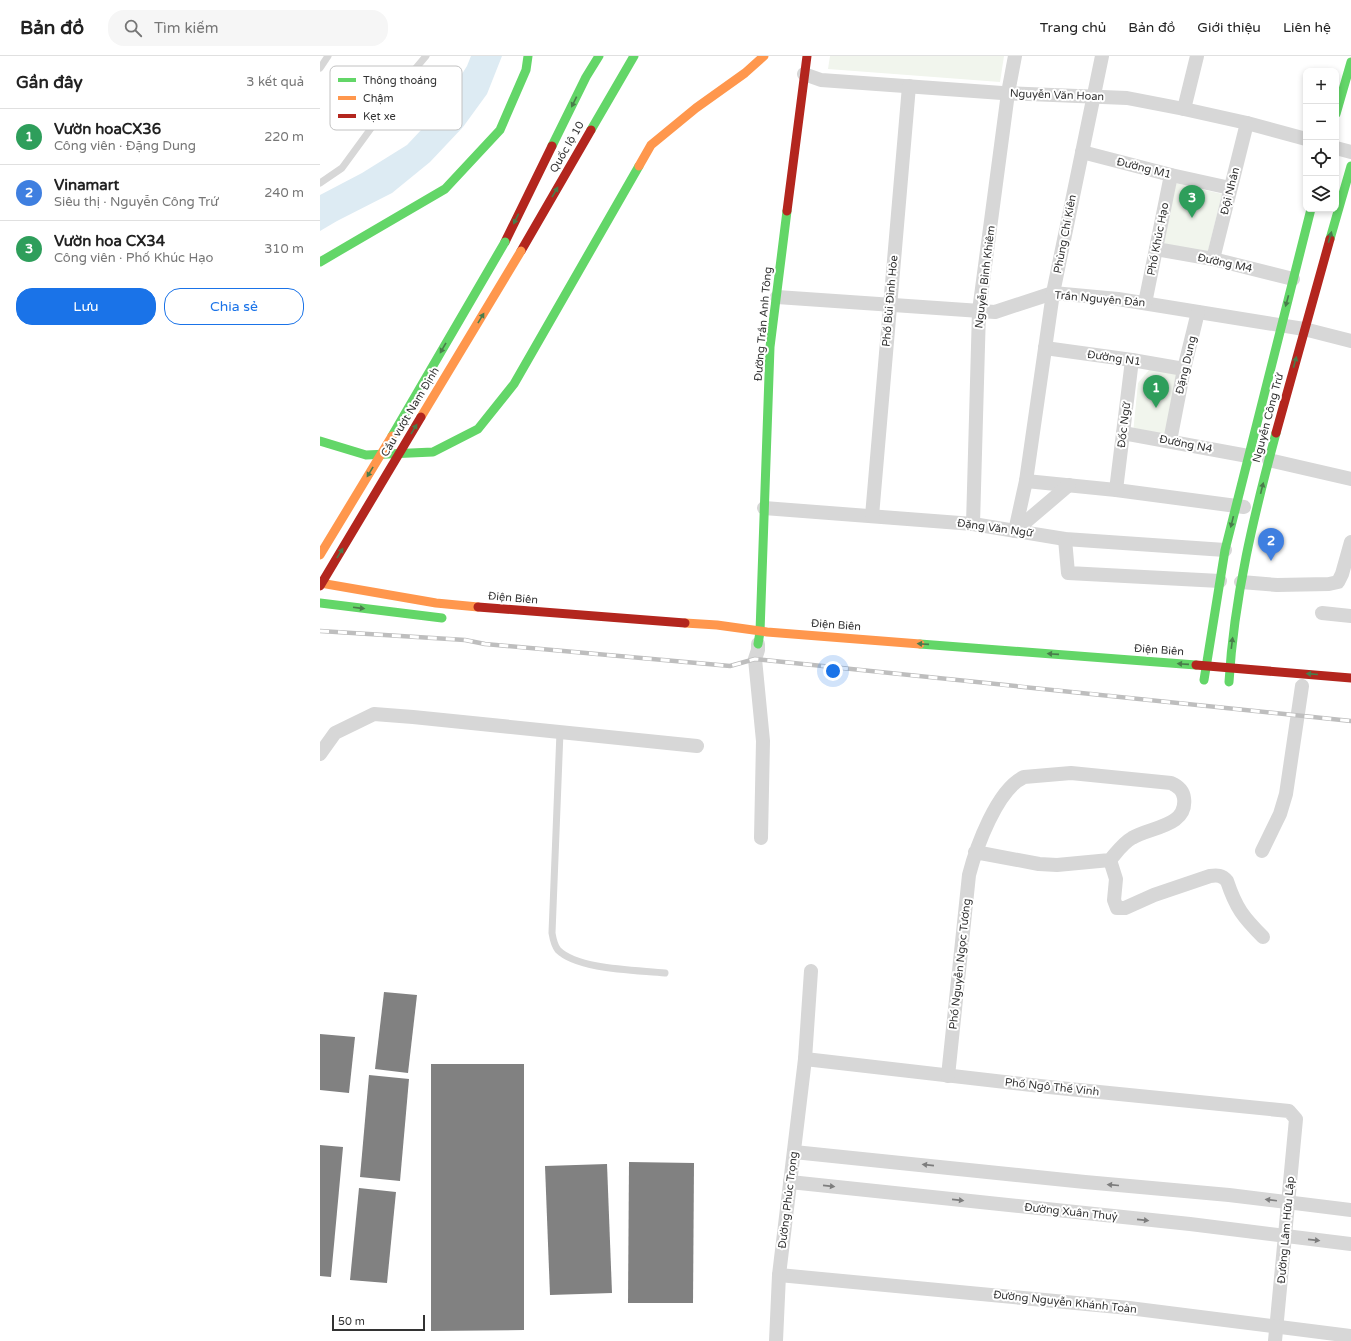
<!DOCTYPE html>
<html lang="vi">
<head>
<meta charset="utf-8">
<style>
  :root { --surface:#fff; --page:#f6f6f6; --text:#222; --muted:#767676; --line:#e0e0e0; --accent:#1a73e8 }
  body { margin:0; font-family:"Varela Round",sans-serif; background:var(--page); color:var(--text) }
  .controls { position:absolute; right:12px; top:12px; display:grid; overflow:hidden; border-radius:8px; box-shadow:0 2px 6px #0003 }
  .controls button { width:36px; height:36px; display:grid; place-items:center; padding:0; border:0; border-bottom:1px solid var(--line); background:var(--surface); color:var(--text); font:20px sans-serif }
  .scale { position:absolute; left:12px; bottom:10px; width:93px; box-sizing:border-box; padding-left:4px; border:2px solid #333; border-top:0; font-size:11px; line-height:14px; white-space:nowrap; color:#333; -webkit-text-stroke:3px #fff; paint-order:stroke }
  .you { position:absolute; left:513px; top:615px; width:14px; height:14px; margin:-10px; border:3px solid #fff; border-radius:50%; background:#1a73e8; box-shadow:0 0 0 6px #1a73e833 }
  .badge { display:grid; place-items:center; width:26px; height:26px; border-radius:50%; background:var(--accent); color:#fff; font-size:13px; font-weight:700 }
  .pin { position:absolute; translate:-50% -33px; filter:drop-shadow(0 1px 2px #0008) }
  .pin::after { content:''; position:absolute; top:21px; width:14px; height:12px; background:inherit; clip-path:polygon(0 0,100% 0,50% 100%) }
  .list { margin:0; padding:0; list-style:none }
  h2 { display:flex; justify-content:space-between; align-items:center; height:52px; margin:0; padding:0 16px; font-size:17px }
  h2 small { font-size:13px; font-weight:400; color:var(--muted) }
  .list li { display:grid; grid-template-columns:26px 1fr auto; gap:12px; align-items:center; box-sizing:border-box; height:56px; padding:0 16px; border-top:1px solid var(--line) }
  .list b { display:block; font-size:15px; white-space:nowrap }
  .list p { margin:0; font-size:13px; white-space:nowrap; color:var(--muted) }
  .list em { font-size:13px; font-style:normal; color:var(--muted) }
  .actions { display:flex; gap:8px; padding:12px 16px }
  .actions a { flex:1; padding:9px 0; border:1px solid var(--accent); border-radius:16px; text-align:center; font-size:14px; color:var(--accent) }
  .actions .main { background:var(--accent); color:#fff }
  .icon { flex:none; width:22px; height:22px; fill:none; stroke:currentColor; stroke-width:2; stroke-linecap:round; stroke-linejoin:round }
  .map { position:relative; flex:none; width:1031px; height:1285px; overflow:hidden }
  header { display:flex; align-items:center; gap:24px; box-sizing:border-box; height:56px; padding:0 20px; background:var(--surface); border-bottom:1px solid var(--line) }
  header strong { font-size:19px }
  nav { display:flex; gap:22px; margin-inline-start:auto; font-size:14px }
  .search { width:280px; height:36px; background:var(--page); display:flex; align-items:center; gap:10px; box-sizing:border-box; padding:0 14px; border-radius:16px; color:var(--muted); font-size:15px }
  main { display:flex }
  aside { flex:1; background:var(--surface) }
  .map>svg:first-child { display:block }
  .green { fill:#f1f5ed }
  .water { fill:#ddebf3 }
  .building { fill:#818181 }
  .lines { fill:none; stroke-linecap:round; stroke-linejoin:round }
  .lane { stroke:#d7d7d7; stroke-width:7 }
  .street { stroke:#d7d7d7; stroke-width:14 }
  .fast { stroke:#63d668; stroke-width:9 }
  .slow { stroke:#ff974d; stroke-width:9 }
  .jam { stroke:#b3261e; stroke-width:9 }
  .rail-casing { stroke:#bebebe; stroke-width:4.5 }
  .rail { stroke:#fff; stroke-width:3; stroke-dasharray:9; stroke-linecap:butt }
  .fast-bridge { stroke:#63d668; stroke-width:9 }
  .slow-bridge { stroke:#ff974d; stroke-width:9 }
  .jam-bridge { stroke:#b3261e; stroke-width:9 }
  .oneway { fill:#497c4b }
  .oneway2 { fill:#7d7d7d }
  .labels { text-anchor:middle; dominant-baseline:central; stroke-width:4; stroke-linejoin:round; paint-order:stroke }
  .street-label { font-size:11px; fill:#333; stroke:#fff }
  .key { fill:#fff; stroke:#c2c2c2; stroke-width:1 }
  .key-label { font-size:11px; fill:#333 }
</style>
</head>
<body>
<header>
<strong>Bản đồ</strong>
<div class="search"><svg class="icon" aria-label="search" viewBox="0 0 24 24"><circle cx="10" cy="10" r="6"/><path d="M15 15l6 6"/></svg>Tìm kiếm</div>
<nav><a>Trang chủ</a><a>Bản đồ</a><a>Giới thiệu</a><a>Liên hệ</a></nav>
</header>
<main>
<aside>
<h2>Gần đây<small>3 kết quả</small></h2>
<ul class="list">
<li><span class="badge" style="background:#2e9e5b">1</span><div><b>Vườn hoaCX36</b><p>Công viên · Đặng Dung</p></div><em>220 m</em></li>
<li><span class="badge" style="background:#3f7fe0">2</span><div><b>Vinamart</b><p>Siêu thị · Nguyễn Công Trứ</p></div><em>240 m</em></li>
<li><span class="badge" style="background:#2e9e5b">3</span><div><b>Vườn hoa CX34</b><p>Công viên · Phố Khúc Hạo</p></div><em>310 m</em></li>
</ul>
<div class="actions"><a class="main">Lưu</a><a>Chia sẻ</a></div>
</aside>
<div class="map">
<svg width="1031" height="1285" viewBox="0 0 1031 1285">
  <rect width="100%" height="100%" fill="#fff"/>
  <!-- green -->
  <g class="green">
    <path d="M510 0H684L680 26 508 13Z"/>
    <path d="M855 127 902 138 887 199 849 193 844 186Z"/>
    <path d="M864 313 850 385 813 377 818 327 829 314Z"/>
  </g>
  <!-- water -->
  <path class="water" d="M151 0H182L167 38 143 71 110 106 72 137 17 165 0 175V139L42 117 87 89 118 56 147 10Z"/>
  <!-- building -->
  <g class="building">
    <path d="M64 936 97 939 88 1017 55 1013Z"/>
    <path d="M0 978 35 981 29 1037 0 1034Z"/>
    <path d="M111 1008H204V1274L111 1275Z"/>
    <path d="M49 1019 89 1023 80 1125 40 1121Z"/>
    <path d="M0 1089 23 1091 11 1221 0 1220Z"/>
    <path d="M309 1106 374 1107 373 1247H308Z"/>
    <path d="M287 1108 292 1237 230 1239 225 1110Z"/>
    <path d="M39 1132 76 1136 67 1227 30 1224Z"/>
  </g>
  <g class="lines">
    <!-- lane -->
    <g class="lane">
      <path d="M0 12 8 0"/>
      <path d="M0 127 22 112 90 19 106 0"/>
      <path d="M240 676 232 877C233 883 234 889 238 894 258 914 318 914 345 917"/>
    </g>
    <!-- street -->
    <g class="street">
      <path d="M484 18 501 24 682 37 807 42 864 53 927 67 986 83"/>
      <path d="M864 53 877 0"/>
      <path d="M1016 92 1031 96"/>
      <path d="M762 96 851 119 910 132"/>
      <path d="M836 193 893 203 973 223"/>
      <path d="M893 203 927 67"/>
      <path d="M457 241 675 256 733 237 798 243 984 273 1031 285"/>
      <path d="M825 247 851 119"/>
      <path d="M725 292 812 304 864 313"/>
      <path d="M803 377 928 400"/>
      <path d="M850 385 864 313 878 256"/>
      <path d="M949 404 1031 423"/>
      <path d="M706 425 796 434 924 451"/>
      <path d="M796 434 812 304"/>
      <path d="M444 452 653 468 745 483 905 494"/>
      <path d="M552 460 589 30"/>
      <path d="M653 468 659 255 688 37 695 0"/>
      <path d="M695 475 706 425 733 237 782 0"/>
      <path d="M695 475 749 429"/>
      <path d="M745 483 748 517 900 525"/>
      <path d="M921 526 957 529 1009 528 1018 526 1022 518 1031 486"/>
      <path d="M1002 557 1031 560"/>
      <path d="M438 588V594L435 603 443 685 441 782"/>
      <path d="M0 698 15 677 54 658 93 661 377 690"/>
      <path d="M942 795 960 758 966 738 982 630"/>
      <path d="M790 804 796 823 794 844 797 852H805L834 839 890 820C897 819 902 819 907 825 916 852 923 861 943 881"/>
      <path d="M485 1003 729 1031 969 1055 976 1063 955 1285"/>
      <path d="M628 1020 649 819C656 792 677 733 704 721L751 717 851 727C858 730 863 734 864 742 868 771 829 771 812 782 803 787 797 796 790 804L737 809 719 808 655 796"/>
      <path d="M474 1096 765 1126 909 1139 1031 1154"/>
      <path d="M470 1126 870 1168 1031 1188"/>
      <path d="M459 1219 809 1252 1031 1280"/>
      <path d="M456 1285 459 1219 485 1003 491 915"/>
    </g>
    <!-- fast -->
    <g class="fast">
      <path d="M1016 58 1031 6"/>
      <path d="M271 74 314 0"/>
      <path d="M232 90 266 21 279 0"/>
      <path d="M1010 183 1031 110"/>
      <path d="M0 206 125 133 180 74 206 14 208 0"/>
      <path d="M0 385 46 399 113 396 158 373 194 328 319 110"/>
      <path d="M0 547 122 562"/>
      <path d="M438 588 440 576 450 291 467 155"/>
      <path d="M600 588 876 609"/>
      <path d="M884 624 905 494 991 153"/>
      <path d="M909 626C914 541 934 459 956 377"/>
    </g>
    <!-- slow -->
    <g class="slow">
      <path d="M319 110 331 89 376 52 425 17 444 0"/>
      <path d="M0 527 116 547 158 551"/>
      <path d="M365 567 397 569 447 576 600 588"/>
    </g>
    <!-- jam -->
    <g class="jam">
      <path d="M467 155 487 0"/>
      <path d="M185 186 232 90"/>
      <path d="M201 195 271 74"/>
      <path d="M956 377 1010 183"/>
      <path d="M158 551 365 567"/>
      <path d="M876 609 1031 622"/>
    </g>
    <defs>
      <path id="rail" d="M0 575 145 584 165 588 410 610 435 603 1031 665"/>
    </defs>
    <!-- rail casing -->
    <use href="#rail" class="rail-casing"/>
    <!-- rail -->
    <use href="#rail" class="rail"/>
    <!-- fast-bridge -->
    <path class="fast-bridge" d="M72 380 185 186"/>
    <!-- slow-bridge -->
    <g class="slow-bridge">
      <path d="M101 361 201 195"/>
      <path d="M0 499 72 380"/>
    </g>
    <!-- jam-bridge -->
    <path class="jam-bridge" d="M0 530 101 361"/>
  </g>
  <!-- one-way arrows -->
  <defs><path id="oneway-solid" d="M-6-.8H1V-3.2L6.5 0L1 3.2V.8H-6Z"/></defs>
  <g class="oneway">
    <use href="#oneway-solid" transform="translate(254 46) rotate(116)"/>
    <use href="#oneway-solid" transform="translate(235 136) rotate(-60)"/>
    <use href="#oneway-solid" transform="translate(196 163) rotate(116)"/>
    <use href="#oneway-solid" transform="translate(1010 181) rotate(-74)"/>
    <use href="#oneway-solid" transform="translate(967 245) rotate(105)"/>
    <use href="#oneway-solid" transform="translate(161 262) rotate(-59)"/>
    <use href="#oneway-solid" transform="translate(123 292) rotate(120)"/>
    <use href="#oneway-solid" transform="translate(975 306) rotate(-75)"/>
    <use href="#oneway-solid" transform="translate(94 373) rotate(-59)"/>
    <use href="#oneway-solid" transform="translate(50 416) rotate(121)"/>
    <use href="#oneway-solid" transform="translate(942 432) rotate(-76)"/>
    <use href="#oneway-solid" transform="translate(912 466) rotate(104)"/>
    <use href="#oneway-solid" transform="translate(20 497) rotate(-59)"/>
    <use href="#oneway-solid" transform="translate(39 552) rotate(7)"/>
    <use href="#oneway-solid" transform="translate(912 587) rotate(-83)"/>
    <use href="#oneway-solid" transform="translate(603 588) rotate(-176)"/>
    <use href="#oneway-solid" transform="translate(733 598) rotate(-176)"/>
    <use href="#oneway-solid" transform="translate(863 608) rotate(-176)"/>
    <use href="#oneway-solid" transform="translate(992 618) rotate(-175)"/>
  </g>
  <g class="oneway2">
    <use href="#oneway-solid" transform="translate(608 1109) rotate(-174)"/>
    <use href="#oneway-solid" transform="translate(793 1129) rotate(-175)"/>
    <use href="#oneway-solid" transform="translate(509 1130) rotate(6)"/>
    <use href="#oneway-solid" transform="translate(638 1144) rotate(6)"/>
    <use href="#oneway-solid" transform="translate(951 1144) rotate(-173)"/>
    <use href="#oneway-solid" transform="translate(823 1164) rotate(6)"/>
    <use href="#oneway-solid" transform="translate(994 1184) rotate(6)"/>
  </g>
  <g class="labels">
    <!-- street labels -->
    <g class="street-label">
      <text transform="translate(737 39) rotate(2)">Nguyễn Văn Hoan</text>
      <text transform="translate(247 91) rotate(-60)">Quốc lộ 10</text>
      <text transform="translate(824 112) rotate(14)">Đường M1</text>
      <text transform="translate(910 135) rotate(-76)">Đội Nhân</text>
      <text transform="translate(745 178) rotate(-79)">Phùng Chí Kiên</text>
      <text transform="translate(838 183) rotate(-79)">Phố Khúc Hạo</text>
      <text transform="translate(905 207) rotate(12)">Đường M4</text>
      <text transform="translate(665 221) rotate(-83)">Nguyễn Bỉnh Khiêm</text>
      <text transform="translate(780 243) rotate(5)">Trần Nguyên Đán</text>
      <text transform="translate(570 245) rotate(-85)">Phố Bùi Đình Hòe</text>
      <text transform="translate(443 268) rotate(-85)">Đường Trần Anh Tông</text>
      <text transform="translate(794 302) rotate(8)">Đường N1</text>
      <text transform="translate(866 309) rotate(-77)">Đặng Dung</text>
      <text transform="translate(90 356) rotate(-59)">Cầu vượt Nam Định</text>
      <text transform="translate(948 362) rotate(-75)">Nguyễn Công Trứ</text>
      <text transform="translate(804 369) rotate(-83)">Đốc Ngữ</text>
      <text transform="translate(866 388) rotate(11)">Đường N4</text>
      <text transform="translate(675 472) rotate(8)">Đặng Văn Ngữ</text>
      <text transform="translate(193 542) rotate(5)">Điện Biên</text>
      <text transform="translate(516 569) rotate(4)">Điện Biên</text>
      <text transform="translate(839 594) rotate(4)">Điện Biên</text>
      <text transform="translate(640 908) rotate(-84)">Phố Nguyễn Ngọc Tương</text>
      <text transform="translate(732 1031) rotate(6)">Phố Ngô Thế Vinh</text>
      <text transform="translate(468 1144) rotate(-83)">Đường Phúc Trọng</text>
      <text transform="translate(751 1156) rotate(6)">Đường Xuân Thuỷ</text>
      <text transform="translate(966 1174) rotate(-85)">Đường Lâm Hữu Lập</text>
      <text transform="translate(745 1246) rotate(6)">Đường Nguyễn Khánh Toàn</text>
    </g>
  </g>
  <!-- legend -->
  <rect x="10" y="10" width="132" height="64" rx="6" class="key"/>
  <rect x="18" y="22" width="18" height="4" fill="#63d668"/>
  <rect x="18" y="40" width="18" height="4" fill="#ff974d"/>
  <rect x="18" y="58" width="18" height="4" fill="#b3261e"/>
  <g class="key-label">
    <text x="43" y="28">Thông thoáng</text>
    <text x="43" y="46">Chậm</text>
    <text x="43" y="64">Kẹt xe</text>
  </g>
</svg>
<div class="controls">
<button>+</button>
<button>−</button>
<button><svg class="icon" aria-label="locate" viewBox="0 0 24 24"><circle cx="12" cy="12" r="6"/><path d="M12 2v4M12 18v4M2 12h4M18 12h4"/></svg></button>
<button><svg class="icon" aria-label="layers" viewBox="0 0 24 24"><path d="M12 4l9 5-9 5-9-5zM3 14l9 5 9-5"/></svg></button>
</div>
<div class="scale">50 m</div>
<div class="you"></div>
<div class="pin badge" style="left:836px;top:352px;background:#2e9e5b">1</div>
<div class="pin badge" style="left:951px;top:505px;background:#3f7fe0">2</div>
<div class="pin badge" style="left:872px;top:162px;background:#2e9e5b">3</div>
</div>
</main>
</body>
</html>
